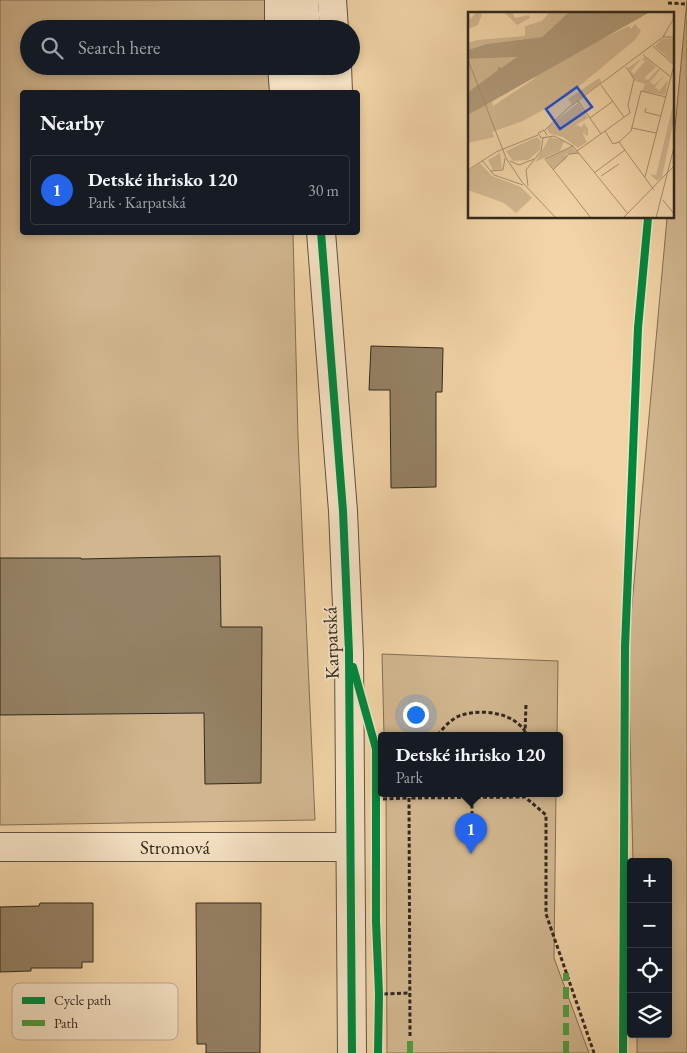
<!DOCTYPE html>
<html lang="en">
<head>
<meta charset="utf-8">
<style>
  :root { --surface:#171b24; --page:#242831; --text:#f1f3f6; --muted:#9ea1a6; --line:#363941; --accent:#2563eb }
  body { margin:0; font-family:"EB Garamond",serif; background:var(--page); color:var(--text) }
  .controls { position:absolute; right:15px; bottom:15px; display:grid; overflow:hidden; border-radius:5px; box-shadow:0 2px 8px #0003 }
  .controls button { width:45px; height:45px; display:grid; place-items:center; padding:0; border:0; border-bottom:1px solid var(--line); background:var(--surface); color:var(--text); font:25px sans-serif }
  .you { position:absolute; left:415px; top:714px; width:18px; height:18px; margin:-12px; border:4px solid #fff; border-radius:50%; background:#1a73e8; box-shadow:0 0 0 8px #1a73e833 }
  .badge { display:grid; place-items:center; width:32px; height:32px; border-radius:50%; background:var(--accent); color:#fff; font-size:16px; font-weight:700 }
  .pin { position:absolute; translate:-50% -41px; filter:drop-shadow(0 1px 2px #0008) }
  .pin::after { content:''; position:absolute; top:26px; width:18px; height:15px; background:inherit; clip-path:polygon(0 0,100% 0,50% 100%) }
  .popup { position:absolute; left:378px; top:732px; width:185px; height:65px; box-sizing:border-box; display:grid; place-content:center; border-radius:5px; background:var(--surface); filter:drop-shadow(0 1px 4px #0005); font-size:16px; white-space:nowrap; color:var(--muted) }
  .popup b { font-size:19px; color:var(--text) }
  .popup::after { content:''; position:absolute; left:50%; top:100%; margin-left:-10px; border:10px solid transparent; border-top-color:var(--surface) }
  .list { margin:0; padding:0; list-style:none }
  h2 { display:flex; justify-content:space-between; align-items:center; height:65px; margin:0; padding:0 20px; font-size:21px }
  h2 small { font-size:16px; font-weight:400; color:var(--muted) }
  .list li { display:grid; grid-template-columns:32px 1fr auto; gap:15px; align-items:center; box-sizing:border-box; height:70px; margin:0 10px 10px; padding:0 10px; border:1px solid var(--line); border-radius:5px }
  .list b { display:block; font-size:19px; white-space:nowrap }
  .list p { margin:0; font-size:16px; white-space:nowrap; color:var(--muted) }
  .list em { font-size:16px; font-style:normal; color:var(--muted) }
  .icon { flex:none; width:28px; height:28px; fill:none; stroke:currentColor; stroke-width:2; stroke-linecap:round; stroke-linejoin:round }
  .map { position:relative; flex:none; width:687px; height:1053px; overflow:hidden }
  .search { position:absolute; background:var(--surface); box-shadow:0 2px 8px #0003; left:20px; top:20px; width:340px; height:55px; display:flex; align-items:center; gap:12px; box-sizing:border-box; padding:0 18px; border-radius:28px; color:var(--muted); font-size:19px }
  .panel { position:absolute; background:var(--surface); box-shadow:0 2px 8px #0003; left:20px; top:90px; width:340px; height:145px; border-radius:5px }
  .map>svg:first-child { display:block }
  .green { fill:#d1b68f; stroke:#826f56 }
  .building { fill:#958165; stroke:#32281e }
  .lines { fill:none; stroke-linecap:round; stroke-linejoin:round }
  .minor-casing { stroke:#625340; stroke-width:30 }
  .path { stroke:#32281e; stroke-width:3; stroke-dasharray:4 2.5; stroke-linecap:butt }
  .minor { stroke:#f6e2c5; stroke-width:28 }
  .quiet { stroke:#509c3f; stroke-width:6; stroke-dasharray:12 6; stroke-linecap:butt }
  .cycleway-casing { stroke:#f6e2c5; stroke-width:11 }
  .cycleway { stroke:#00873e; stroke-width:8 }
  .labels { text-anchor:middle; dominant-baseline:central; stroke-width:4; stroke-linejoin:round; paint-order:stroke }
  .street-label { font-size:19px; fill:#32281e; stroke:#f6e2c5 }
  .inset-road { fill:none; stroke:#a58f70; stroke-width:1 }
  .view { fill:#1d4ed8; fill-opacity:0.15; stroke:#1d4ed8; stroke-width:2.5 }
  .inset-edge { fill:none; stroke:#32281e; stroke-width:2.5 }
  .key { fill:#f6e2c5; stroke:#bbaa93; stroke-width:1 }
  .key-label { font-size:14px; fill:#32281e }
</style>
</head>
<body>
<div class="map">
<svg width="687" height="1053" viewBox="0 0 687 1053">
  <rect width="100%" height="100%" fill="#f1d3a6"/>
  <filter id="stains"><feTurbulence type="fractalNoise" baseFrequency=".004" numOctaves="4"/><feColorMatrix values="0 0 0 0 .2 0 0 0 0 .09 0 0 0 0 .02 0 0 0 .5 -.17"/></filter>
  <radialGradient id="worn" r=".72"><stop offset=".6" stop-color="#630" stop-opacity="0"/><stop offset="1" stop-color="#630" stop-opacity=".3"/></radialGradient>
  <!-- green -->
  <g class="green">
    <path d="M0 0H268L270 29H29V66H272L273 92H22V232L293 233 298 437 315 820 0 825Z"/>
    <path d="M687 0V1053H637V1034H668V862H633L628 649 667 218H673V149Z"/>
    <path d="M382 654 558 661 557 735H384Z"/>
    <path d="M386 793H556L554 958 589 1053H387Z"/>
  </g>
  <!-- building -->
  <g class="building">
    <path d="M371 346 443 348 442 392H436V487L391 488 390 390H369Z"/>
    <path d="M220 556 221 627H262L261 783 205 784 204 713 0 715V558H81V559Z"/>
    <path d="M40 903H93V962H82V968H31V971L0 972V907L39 906Z"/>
    <path d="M196 903H261L260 1053H206V1044H197Z"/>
  </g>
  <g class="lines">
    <defs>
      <g id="minor">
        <path d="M279 0V29"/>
        <path d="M304 0 306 29"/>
        <path d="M332 0 334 29"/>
        <path d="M282 66 284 92"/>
        <path d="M309 66 311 92"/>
        <path d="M337 66 338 92"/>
        <path d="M321 232 343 511 349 653 352 1053"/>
        <path d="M0 847H350"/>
      </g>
    </defs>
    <!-- minor casing -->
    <use href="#minor" class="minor-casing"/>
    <!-- path -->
    <g class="path">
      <path d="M668 3 687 4"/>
      <path d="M438 735C443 728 450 720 459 716 474 710 499 711 513 720 518 723 522 727 525 731"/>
      <path d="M525 735 526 704"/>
      <path d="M472 798V833"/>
      <path d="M383 799 409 798"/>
      <path d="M384 994 409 993"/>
      <path d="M410 1036 409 798 525 797 546 815V914L594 1053"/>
    </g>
    <!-- minor -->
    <use href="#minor" class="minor"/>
    <!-- quiet -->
    <g class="quiet">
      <path d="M410 1053V1036"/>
      <path d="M566 1053V973"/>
    </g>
    <defs>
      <g id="cycleway">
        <path d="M321 232 343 511 349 653 352 1053"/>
        <path d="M353 667 376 749V921L379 994 378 1053"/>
        <path d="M623 1053 625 647 638 328 648 218"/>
      </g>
    </defs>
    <!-- cycleway casing -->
    <use href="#cycleway" class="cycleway-casing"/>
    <!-- cycleway -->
    <use href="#cycleway" class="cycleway"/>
  </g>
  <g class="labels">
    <!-- street labels -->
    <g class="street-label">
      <text transform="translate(331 643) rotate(-92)">Karpatská</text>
      <text x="175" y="847">Stromová</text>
    </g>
  </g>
  <!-- overview -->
  <g transform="translate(468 12)">
    <rect width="206" height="206" fill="#f1d3a6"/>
    <path d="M8 0 14 2 10 13 0 17V2L3 7ZM36 0H44L47 6 61 3 62 6 49 13ZM82 0H101L74 25 18 32 0 38V31L9 28 57 24V14L74 9ZM167 12 173 19 167 28 98 85 55 109 24 120 26 125 0 131V103L24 88 25 94 66 67 68 63 109 39 161 14 163 17ZM206 26V52L187 34 194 27ZM50 45 32 56 31 53 30 58 0 80V47ZM176 45 188 55 176 66 180 68 190 57 192 58 182 70 186 73 197 63 187 75 191 79 200 68 197 83 174 79 177 72 167 69 160 56 174 46 163 59 166 62 178 48 174 49ZM131 66 134 70 104 92 100 87ZM206 89V108L194 165 189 169 182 162 188 163ZM110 91 120 106 108 113 114 115 116 111 120 117V124L116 122 117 117 115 122 119 130 110 136 95 125 81 121 79 116ZM69 125 73 129 72 138 60 148 45 149 38 139ZM82 125 96 129 92 139 67 150ZM104 135 110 141 96 142 100 143 98 147 85 157 78 146ZM32 141 34 157 25 158 20 148ZM12 151 24 164 53 175 64 186 48 201 36 191 0 178V159Z" fill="#d1b68f"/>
    <path d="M101 0H182L0 103V80L30 58V54L33 56 49 45 0 47V38L18 32 74 25Z" fill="#b09978"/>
    <path class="inset-road" d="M195 25 207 4M175 43 203 65M0 48 38 146 54 170 88 206M133 73 156 105M110 89 133 122M178 96 177 100 193 104M122 106 145 89M164 116 188 121M77 118 100 96 195 25H207M137 119 145 132 151 130 186 178M79 123 76 118 70 121 73 126 86 124 105 134 160 202M151 130 163 119 173 79 198 85M105 134 77 147 123 206M109 139 162 101 160 93 166 67 158 55M14 148 26 163 55 173M42 149 51 153 66 147M0 158 28 140 70 123M85 158 101 142 111 141M22 159 35 158 37 146M126 161 157 138M133 164 151 152M177 165 206 53 185 34M60 174 58 158 73 139 75 126M195 188 207 203M155 206 207 153M188 206 207 131"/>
    <path class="view" d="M109 75 124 95 92 117 78 97Z"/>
    <rect width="206" height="206" class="inset-edge"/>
  </g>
  <!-- legend -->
  <rect x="12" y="983" width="166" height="57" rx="8" class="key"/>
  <rect x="22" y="997" width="23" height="7" fill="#00873e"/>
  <rect x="22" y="1020" width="23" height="6" fill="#509c3f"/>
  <g class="key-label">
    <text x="54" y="1005">Cycle path</text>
    <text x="54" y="1028">Path</text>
  </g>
  <rect width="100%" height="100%" filter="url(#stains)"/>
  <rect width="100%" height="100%" fill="url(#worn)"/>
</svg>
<div class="controls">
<button>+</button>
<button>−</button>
<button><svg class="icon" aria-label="locate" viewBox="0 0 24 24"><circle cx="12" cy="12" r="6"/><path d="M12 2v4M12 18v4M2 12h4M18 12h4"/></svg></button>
<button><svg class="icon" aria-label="layers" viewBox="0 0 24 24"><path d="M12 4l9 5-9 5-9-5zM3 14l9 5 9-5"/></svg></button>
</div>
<div class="you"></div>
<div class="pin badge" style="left:471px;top:854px">1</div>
<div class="popup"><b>Detské ihrisko 120</b>Park</div>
<div class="search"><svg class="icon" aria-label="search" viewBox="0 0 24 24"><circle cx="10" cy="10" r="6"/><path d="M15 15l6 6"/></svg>Search here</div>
<section class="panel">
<h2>Nearby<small></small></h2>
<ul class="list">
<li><span class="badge">1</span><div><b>Detské ihrisko 120</b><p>Park · Karpatská</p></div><em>30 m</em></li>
</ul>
</section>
</div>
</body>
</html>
